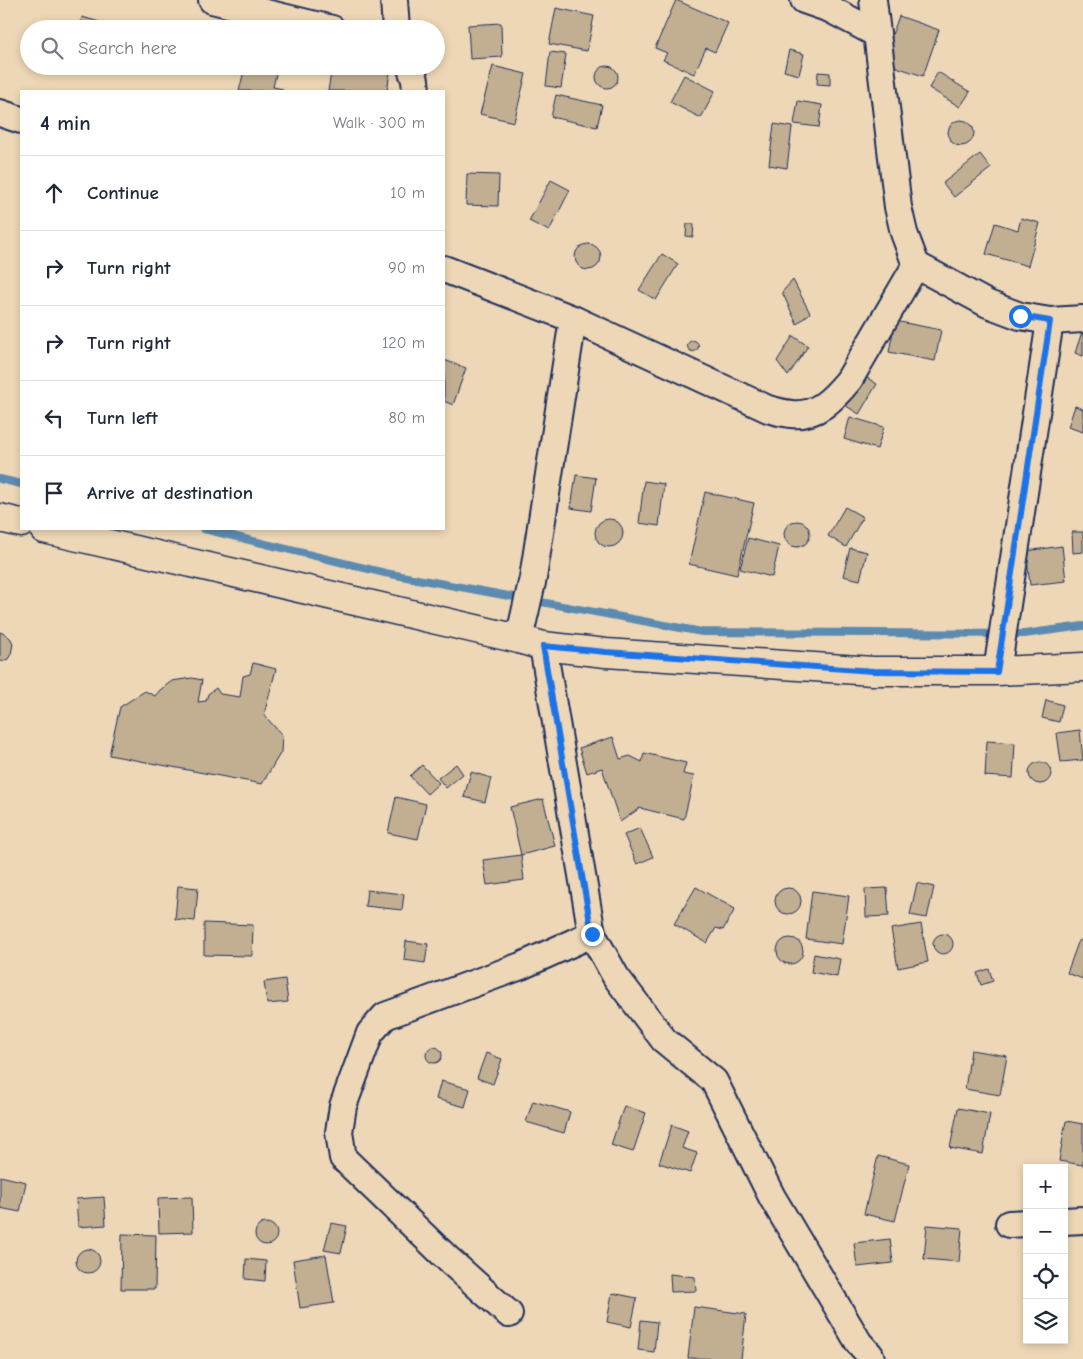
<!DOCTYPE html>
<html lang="en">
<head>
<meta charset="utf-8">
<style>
  :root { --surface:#fff; --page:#f6f6f7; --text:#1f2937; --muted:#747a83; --line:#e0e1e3 }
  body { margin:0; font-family:"Comic Neue",sans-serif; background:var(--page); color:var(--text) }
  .controls { position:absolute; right:15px; bottom:15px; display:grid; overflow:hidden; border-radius:0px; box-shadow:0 2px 8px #0003 }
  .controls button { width:45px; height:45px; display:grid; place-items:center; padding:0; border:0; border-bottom:1px solid var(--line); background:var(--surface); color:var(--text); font:25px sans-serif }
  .stop { position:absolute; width:15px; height:15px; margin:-11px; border:4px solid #1a73e8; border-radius:50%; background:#fff }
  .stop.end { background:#1a73e8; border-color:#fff; box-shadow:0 1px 5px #0008 }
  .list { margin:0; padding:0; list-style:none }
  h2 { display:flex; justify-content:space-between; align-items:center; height:65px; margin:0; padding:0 20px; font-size:21px }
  h2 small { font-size:16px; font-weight:400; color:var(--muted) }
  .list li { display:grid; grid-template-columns:32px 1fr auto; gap:15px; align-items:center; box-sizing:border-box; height:75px; padding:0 20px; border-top:1px solid var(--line) }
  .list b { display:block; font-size:19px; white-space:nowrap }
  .list em { font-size:16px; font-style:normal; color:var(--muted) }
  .icon { flex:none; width:28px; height:28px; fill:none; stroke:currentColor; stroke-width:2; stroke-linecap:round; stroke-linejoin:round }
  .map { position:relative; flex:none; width:1083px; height:1359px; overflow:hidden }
  .search { position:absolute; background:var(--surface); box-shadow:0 2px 8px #0003; left:20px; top:20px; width:425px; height:55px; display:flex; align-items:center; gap:12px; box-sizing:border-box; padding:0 18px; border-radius:28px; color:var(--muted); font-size:19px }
  .panel { position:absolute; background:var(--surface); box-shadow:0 2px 8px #0003; left:20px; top:90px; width:425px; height:440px; border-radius:0px }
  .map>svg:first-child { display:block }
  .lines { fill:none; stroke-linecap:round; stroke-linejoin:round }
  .stream { stroke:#5c8bb1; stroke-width:8 }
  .building { fill:#c2af92; stroke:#1b2f5e }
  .minor-casing { stroke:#1b2f5e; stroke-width:30 }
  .tertiary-casing { stroke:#1b2f5e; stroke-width:31 }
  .minor { stroke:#eed7b6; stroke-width:26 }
  .tertiary { stroke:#eed7b6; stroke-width:28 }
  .route { stroke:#1a73e8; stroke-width:6 }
</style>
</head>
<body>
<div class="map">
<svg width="1083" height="1359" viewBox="0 0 1083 1359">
  <rect width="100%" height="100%" fill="#eed7b6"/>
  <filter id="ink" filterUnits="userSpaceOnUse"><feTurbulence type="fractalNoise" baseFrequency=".02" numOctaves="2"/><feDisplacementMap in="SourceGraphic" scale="10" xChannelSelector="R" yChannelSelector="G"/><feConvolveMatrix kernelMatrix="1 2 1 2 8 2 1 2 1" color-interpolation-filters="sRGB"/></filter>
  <g filter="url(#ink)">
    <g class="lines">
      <!-- stream -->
      <g class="stream">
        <path d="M0 479 21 484"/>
        <path d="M204 529 385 573 702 632 1024 634 1083 626"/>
      </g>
    </g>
    <!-- building -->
    <g class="building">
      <path d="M676 0 728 23 715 52 706 48 694 74 663 60 667 53 655 48Z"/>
      <path d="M556 8 594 16 587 51 549 44Z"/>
      <path d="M899 16 939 30 923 76 882 62Z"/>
      <path d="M82 17 114 26 113 29H79Z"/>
      <path d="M501 23 502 57 470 59 468 25Z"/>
      <path d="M789 50 804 54 799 75 784 71Z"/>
      <path d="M550 52 566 54 561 88 546 86Z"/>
      <path d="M142 66H168L167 71Z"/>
      <path d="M357 66H391L387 91H328L332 67 356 72Z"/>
      <path d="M493 66 526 74 514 122 480 114Z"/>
      <circle cx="607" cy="77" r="11"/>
      <path d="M245 67 276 74 273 87 283 89 282 91H239Z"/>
      <path d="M818 72 830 73V85L817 84Z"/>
      <path d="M938 72 970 92 960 107 929 88Z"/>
      <path d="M684 75 715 91 701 118 670 102Z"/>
      <path d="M556 95 602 105 597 127 551 117Z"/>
      <path d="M798 101 822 105 819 127 794 124Z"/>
      <circle cx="961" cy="133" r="13"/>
      <path d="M774 124 792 127 787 168 769 165Z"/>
      <path d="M980 154 991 168 954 197 943 183Z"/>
      <path d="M467 174 499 175 498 206 466 205Z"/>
      <path d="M551 180 570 190 549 231 529 221Z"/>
      <path d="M1021 218 1040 223 1028 266 986 254 995 223 1018 230Z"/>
      <path d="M687 224H694L693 237 686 236Z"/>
      <circle cx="588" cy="257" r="13"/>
      <path d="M662 254 678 264 656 300 639 290Z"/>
      <path d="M793 280 810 313 797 324 782 292Z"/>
      <path d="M895 321 941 330 935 361 889 352Z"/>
      <path d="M1082 332H1083V356L1075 353Z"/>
      <path d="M793 336 808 346 788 376 777 361Z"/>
      <circle cx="693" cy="346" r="5.5"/>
      <path d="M444 360 466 368 453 405 444 401Z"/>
      <path d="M861 374 877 384 859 414 843 404Z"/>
      <path d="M1075 406 1083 409V432L1068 427Z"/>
      <path d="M850 417 884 427 877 449 844 439Z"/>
      <path d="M576 475 596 478 591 511 571 508Z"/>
      <path d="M644 481 664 484 659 526 639 523Z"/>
      <path d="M705 492 754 503 737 575 689 564Z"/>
      <path d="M845 507 863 517 846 547 828 536Z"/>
      <circle cx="609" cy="533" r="14"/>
      <circle cx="797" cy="534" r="13"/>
      <path d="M1072 532H1083V552L1073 553Z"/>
      <path d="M748 538 779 546 772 577 740 569Z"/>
      <path d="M1062 546 1066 581 1030 585 1026 551Z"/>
      <path d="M850 548 867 552 860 580 843 576Z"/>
      <path d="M0 632 7 635 11 639 13 644 11 654 8 659 0 662Z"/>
      <path d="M253 663 276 669 264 715 282 735 281 752 262 784 109 755 120 707 145 691 155 696 160 690 172 681 192 678 202 680 198 702 206 701 208 694 216 688 220 694 240 697 243 676 250 674Z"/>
      <path d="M1046 700 1063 705 1059 722 1042 718Z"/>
      <path d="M1080 730 1083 760 1061 762 1057 733Z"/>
      <path d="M613 737 620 759 630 756 642 762 644 753 686 763 683 774 694 776 684 819 640 808 620 822 602 768 587 773 579 748Z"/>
      <path d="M987 741 1015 743 1013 778 985 776Z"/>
      <circle cx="1040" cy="773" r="11"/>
      <path d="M456 764 463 774 446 788 438 778Z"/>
      <path d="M422 765 439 783 427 794 410 776Z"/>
      <path d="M471 772 491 778 485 802 464 797Z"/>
      <path d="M396 797 426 804 418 839 388 833Z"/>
      <path d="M543 799 555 846 521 855 510 807Z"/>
      <path d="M640 828 653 857 637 864 624 835Z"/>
      <path d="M521 855 524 880 487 885 483 860Z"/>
      <path d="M917 883 934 887 927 918 910 915Z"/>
      <path d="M178 886 198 888 195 921 175 919Z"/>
      <path d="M696 887 735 909 723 930 716 928 707 943 674 924Z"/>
      <circle cx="788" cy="901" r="13"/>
      <path d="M887 888 889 916 866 917 865 889Z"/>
      <path d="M367 890 404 894 402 910 365 906Z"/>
      <path d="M812 891 849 896 842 944 806 939Z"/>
      <path d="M204 923 253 925 252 956 204 955Z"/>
      <path d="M921 924 928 962 898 968 891 929Z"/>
      <circle cx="943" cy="944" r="10"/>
      <circle cx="790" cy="951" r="13"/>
      <path d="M1079 940 1083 942V979L1067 973Z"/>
      <path d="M406 941 428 944 425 963 404 960Z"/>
      <path d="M814 954 840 959 837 977 811 972Z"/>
      <path d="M989 969 993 981 981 985 977 973Z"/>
      <path d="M285 979 288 1002 267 1004 264 982Z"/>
      <circle cx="434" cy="1055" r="8"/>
      <path d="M971 1050 1007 1056 1000 1095 965 1089Z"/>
      <path d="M486 1053 502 1059 493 1084 477 1078Z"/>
      <path d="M441 1081 470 1089 465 1107 436 1099Z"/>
      <path d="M533 1101 570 1112 564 1133 526 1122Z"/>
      <path d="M624 1106 646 1113 633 1152 611 1145Z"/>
      <path d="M958 1108 990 1114 983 1154 950 1148Z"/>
      <path d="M1066 1121 1083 1124V1165L1059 1161Z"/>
      <path d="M672 1125 688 1131 682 1148 697 1153 690 1173 659 1163Z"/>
      <path d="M878 1156 909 1164 895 1221 864 1214Z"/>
      <path d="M0 1176 26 1182 20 1212 0 1208Z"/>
      <path d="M104 1197 106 1225 78 1227 76 1199Z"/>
      <path d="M192 1197 193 1232 159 1233 158 1198Z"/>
      <circle cx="266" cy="1234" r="11"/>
      <path d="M331 1223 347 1226 341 1253 324 1250Z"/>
      <path d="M927 1225 962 1228 959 1262 924 1259Z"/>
      <path d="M122 1234 156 1235 155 1289H121Z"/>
      <path d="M890 1239 893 1263 857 1267 854 1243Z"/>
      <circle cx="88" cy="1261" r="12"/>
      <path d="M326 1255 334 1303 300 1308 293 1260Z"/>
      <path d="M246 1259 266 1261 265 1281 245 1279Z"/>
      <path d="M670 1274 695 1277 696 1291 671 1292Z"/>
      <path d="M612 1293 637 1298 631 1327 607 1322Z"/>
      <path d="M694 1307 746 1314 741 1359 688 1358Z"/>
      <path d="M641 1320 657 1322 654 1352 638 1350Z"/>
    </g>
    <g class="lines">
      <defs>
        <g id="minor">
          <path d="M212 0 332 29"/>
          <path d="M394 0 396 29"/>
          <path d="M804 0 830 9 877 34"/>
          <path d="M410 66 415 80 416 91"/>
          <path d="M0 113 21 120"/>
          <path d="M916 265 988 304 1020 316 1050 321 1083 319"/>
          <path d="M444 269 573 319 768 409C775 411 783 413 791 414 817 417 834 398 849 380L916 265 904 233 898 207 873 0"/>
          <path d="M519 639 533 578 573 319"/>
          <path d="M543 646 592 934 616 977 664 1040 714 1081 772 1197 859 1343 870 1355 871 1359"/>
          <path d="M997 671 1050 321"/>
          <path d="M1064 1221 1083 1220"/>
          <path d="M1009 1224 1027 1223"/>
          <path d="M509 1314 449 1260 343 1158 339 1132 343 1106 370 1033 385 1016 521 966 592 934"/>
        </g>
        <g id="tertiary">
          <path d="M0 518 21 523"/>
          <path d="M44 529 519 639 543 646 606 653 873 671H997L1083 667"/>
        </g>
      </defs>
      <!-- minor casing -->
      <use href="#minor" class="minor-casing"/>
      <!-- tertiary casing -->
      <use href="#tertiary" class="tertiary-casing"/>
      <!-- minor -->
      <use href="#minor" class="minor"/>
      <!-- tertiary -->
      <use href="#tertiary" class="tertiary"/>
    </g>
  </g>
  <g class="lines" filter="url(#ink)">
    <!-- route -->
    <path class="route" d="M592 934 543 646 606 652 873 671 997 672 1050 321 1020 316"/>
  </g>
</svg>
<div class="controls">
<button>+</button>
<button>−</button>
<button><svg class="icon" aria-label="locate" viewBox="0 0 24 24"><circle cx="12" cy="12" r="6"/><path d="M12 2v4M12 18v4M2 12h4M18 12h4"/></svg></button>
<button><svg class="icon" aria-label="layers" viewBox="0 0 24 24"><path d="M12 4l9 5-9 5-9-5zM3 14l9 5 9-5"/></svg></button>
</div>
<div class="stop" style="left:1020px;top:316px"></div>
<div class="stop end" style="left:592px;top:934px"></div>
<div class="search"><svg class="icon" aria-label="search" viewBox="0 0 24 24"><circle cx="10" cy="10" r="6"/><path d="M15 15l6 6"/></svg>Search here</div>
<section class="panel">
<h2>4 min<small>Walk · 300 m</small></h2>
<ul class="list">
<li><svg class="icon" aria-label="ahead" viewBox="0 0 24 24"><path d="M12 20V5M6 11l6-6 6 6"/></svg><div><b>Continue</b></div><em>10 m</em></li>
<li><svg class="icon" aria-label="right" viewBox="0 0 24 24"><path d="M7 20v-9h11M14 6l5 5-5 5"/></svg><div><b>Turn right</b></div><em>90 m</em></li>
<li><svg class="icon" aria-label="right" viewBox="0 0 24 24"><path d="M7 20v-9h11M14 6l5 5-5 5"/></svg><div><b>Turn right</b></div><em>120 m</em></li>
<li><svg class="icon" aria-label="left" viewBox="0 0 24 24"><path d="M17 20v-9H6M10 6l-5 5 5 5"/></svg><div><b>Turn left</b></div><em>80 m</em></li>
<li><svg class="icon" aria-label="arrive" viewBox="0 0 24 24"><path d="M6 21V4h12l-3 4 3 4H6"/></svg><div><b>Arrive at destination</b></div></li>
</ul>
</section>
</div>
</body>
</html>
